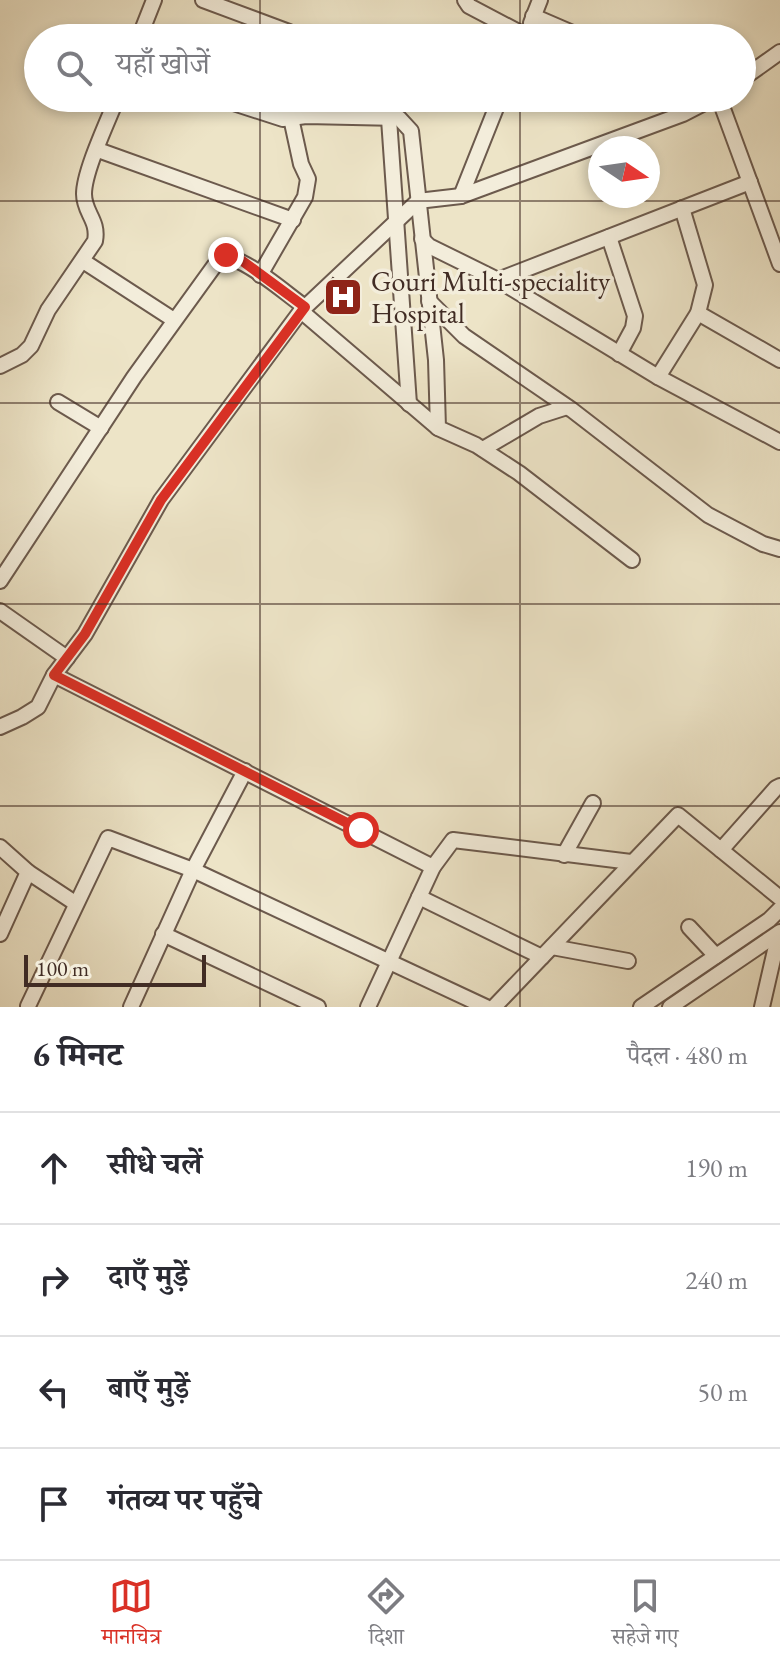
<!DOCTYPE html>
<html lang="hi">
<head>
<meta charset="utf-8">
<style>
  :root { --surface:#fff; --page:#f2f2f3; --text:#2b2b33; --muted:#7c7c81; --line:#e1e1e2; --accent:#d93025 }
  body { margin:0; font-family:"EB Garamond","Noto Serif Devanagari",serif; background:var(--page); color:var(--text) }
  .compass { position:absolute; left:588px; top:136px; width:72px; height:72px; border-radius:50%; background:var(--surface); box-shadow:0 4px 12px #0003; rotate:103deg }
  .scale { position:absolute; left:24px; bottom:20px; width:182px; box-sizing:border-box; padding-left:8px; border:4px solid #412c24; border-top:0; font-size:22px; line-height:28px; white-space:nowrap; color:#412c24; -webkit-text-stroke:6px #f3eddb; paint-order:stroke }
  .stop { position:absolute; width:24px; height:24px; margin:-18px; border:6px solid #d93025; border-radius:50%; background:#fff }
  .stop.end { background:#d93025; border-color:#fff; box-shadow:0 2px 8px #0008 }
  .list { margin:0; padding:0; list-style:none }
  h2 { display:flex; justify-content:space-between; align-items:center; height:104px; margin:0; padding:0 32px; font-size:34px }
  h2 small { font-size:26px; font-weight:400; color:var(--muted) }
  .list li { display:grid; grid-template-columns:52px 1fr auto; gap:24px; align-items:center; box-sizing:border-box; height:112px; padding:0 32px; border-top:2px solid var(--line) }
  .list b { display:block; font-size:30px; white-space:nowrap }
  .list em { font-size:26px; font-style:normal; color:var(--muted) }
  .icon { flex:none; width:44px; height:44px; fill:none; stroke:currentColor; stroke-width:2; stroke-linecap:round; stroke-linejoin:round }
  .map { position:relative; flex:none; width:780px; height:1007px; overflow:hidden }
  .search { position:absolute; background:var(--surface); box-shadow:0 4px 12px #0003; left:24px; right:24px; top:24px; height:88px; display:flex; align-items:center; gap:20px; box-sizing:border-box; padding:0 28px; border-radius:44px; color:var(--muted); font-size:30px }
  .sheet { height:552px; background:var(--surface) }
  nav { display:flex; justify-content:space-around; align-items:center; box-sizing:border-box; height:112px; border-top:2px solid var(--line); background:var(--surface); font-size:22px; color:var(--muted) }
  nav a { display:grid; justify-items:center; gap:4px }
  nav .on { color:var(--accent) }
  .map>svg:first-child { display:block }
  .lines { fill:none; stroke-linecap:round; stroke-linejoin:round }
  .street-casing { stroke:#6c5a4d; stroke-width:18 }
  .street { stroke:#f3eddb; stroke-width:14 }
  .wall { fill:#b57d60; stroke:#412c24; stroke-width:2 }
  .shaded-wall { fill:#93664e; stroke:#412c24; stroke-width:2 }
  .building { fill:#d29170; stroke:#412c24; stroke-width:2 }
  .route { stroke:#d93025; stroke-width:10 }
  .grid { fill:none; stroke:#412c24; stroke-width:2; stroke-opacity:0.55 }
  .labels { text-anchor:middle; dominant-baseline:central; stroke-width:7; stroke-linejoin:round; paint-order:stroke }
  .poi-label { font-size:28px; fill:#412c24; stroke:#f3eddb; text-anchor:start }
</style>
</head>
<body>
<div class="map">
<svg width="780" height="1007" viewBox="0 0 780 1007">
  <rect width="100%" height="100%" fill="#ede4c7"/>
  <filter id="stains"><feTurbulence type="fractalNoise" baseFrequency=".0025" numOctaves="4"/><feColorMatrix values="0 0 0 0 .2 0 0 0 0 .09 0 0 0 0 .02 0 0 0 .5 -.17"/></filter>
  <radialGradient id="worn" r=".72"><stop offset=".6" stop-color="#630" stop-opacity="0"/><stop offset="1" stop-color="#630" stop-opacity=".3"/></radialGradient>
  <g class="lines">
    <defs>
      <g id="street">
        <path d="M203 0 289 32"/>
        <path d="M465 0 469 6 526 36"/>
        <path d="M533 16 584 38"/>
        <path d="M531 23 540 0"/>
        <path d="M139 38 154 0"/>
        <path d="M742 79 780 52"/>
        <path d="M218 98 283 119 306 116 399 118 411 131 436 360 438 428 476 445 519 473 632 560"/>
        <path d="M719 98 780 264"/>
        <path d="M389 119 409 404"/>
        <path d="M98 150 293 220"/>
        <path d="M461 196 500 98"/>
        <path d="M609 237 635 316 633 328 619 354"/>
        <path d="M422 239 429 246 498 280 658 377 780 442"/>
        <path d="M83 261 174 320"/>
        <path d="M260 275 305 197 308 179 301 164 291 118"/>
        <path d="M498 280 750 182"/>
        <path d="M429 301 464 336 572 410 708 515 763 544 780 549"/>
        <path d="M301 311 438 428"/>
        <path d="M698 313 780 360"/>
        <path d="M0 366 22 355 31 346 48 310 95 241C99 220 84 213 84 194 84 171 108 121 117 98"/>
        <path d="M658 377 698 313 705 285 682 208"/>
        <path d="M58 402 101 428"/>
        <path d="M483 449 539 416 567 407"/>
        <path d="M0 581 134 377 220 258C239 251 287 295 305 307"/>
        <path d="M0 611 67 658"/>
        <path d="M54 675 433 867"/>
        <path d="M0 727 22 717 38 707 54 675 85 634 161 500 301 311 418 201 461 196 683 114 714 98"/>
        <path d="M0 847 28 872 0 934"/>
        <path d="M721 850 776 788 780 786"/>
        <path d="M564 855 593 803"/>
        <path d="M28 872 75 903"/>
        <path d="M419 897 542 957"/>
        <path d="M689 927 716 956"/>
        <path d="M163 934 318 1007"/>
        <path d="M552 947 628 961"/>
        <path d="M28 1006 108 838 193 870 486 1007"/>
        <path d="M131 1007 193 870 245 771"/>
        <path d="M368 1007 433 867 453 840 631 862"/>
        <path d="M494 1007 678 815 780 898"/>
        <path d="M641 1007 769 920 780 909"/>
        <path d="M670 1007 780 932"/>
        <path d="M762 1007 779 933"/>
      </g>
    </defs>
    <!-- street casing -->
    <use href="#street" class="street-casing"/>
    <!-- street -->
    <use href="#street" class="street"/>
  </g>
  <!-- wall -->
  <path class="wall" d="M326 287H345L352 297 345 306 333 297Z"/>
  <!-- shaded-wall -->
  <path class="shaded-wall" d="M345 287 352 297 345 306 338 296Z"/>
  <!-- building -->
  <path class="building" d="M333 278 345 287 338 296 326 287Z"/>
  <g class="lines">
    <!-- route -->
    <path class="route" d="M226 255 241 260 305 307 161 500 85 634 54 675 361 830"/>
  </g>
  <!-- grid -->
  <path class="grid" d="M260 0V38M520 0V38M260 98V1007M520 98V1007M0 201H780M0 403H780M0 604H780M0 806H780"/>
  <!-- icons -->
  <defs>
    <symbol id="hospital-square" viewBox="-11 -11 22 22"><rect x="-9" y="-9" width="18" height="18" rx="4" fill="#8f2418" stroke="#f3eddb"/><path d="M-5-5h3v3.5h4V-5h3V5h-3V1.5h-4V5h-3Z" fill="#fff"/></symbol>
  </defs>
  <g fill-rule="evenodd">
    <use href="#hospital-square" x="321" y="275" width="44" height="44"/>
  </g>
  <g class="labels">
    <!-- poi labels -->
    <g class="poi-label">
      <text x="371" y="281">Gouri Multi-speciality<tspan x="371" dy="32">Hospital</tspan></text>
    </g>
  </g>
  <rect width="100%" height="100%" filter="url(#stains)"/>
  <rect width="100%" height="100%" fill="url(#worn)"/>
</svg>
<svg class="compass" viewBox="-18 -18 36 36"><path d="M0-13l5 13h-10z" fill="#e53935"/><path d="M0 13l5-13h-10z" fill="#7c7c81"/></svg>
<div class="scale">100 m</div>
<div class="stop" style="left:361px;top:830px"></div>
<div class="stop end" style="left:226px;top:255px"></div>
<div class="search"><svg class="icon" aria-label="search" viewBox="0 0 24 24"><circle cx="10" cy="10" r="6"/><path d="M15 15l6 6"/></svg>यहाँ खोजें</div>
</div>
<section class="sheet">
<h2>6 मिनट<small>पैदल · 480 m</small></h2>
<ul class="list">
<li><svg class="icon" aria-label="ahead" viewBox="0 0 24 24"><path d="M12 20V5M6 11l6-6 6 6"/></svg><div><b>सीधे चलें</b></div><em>190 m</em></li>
<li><svg class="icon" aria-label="right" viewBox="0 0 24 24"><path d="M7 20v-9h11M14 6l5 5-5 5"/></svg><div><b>दाएँ मुड़ें</b></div><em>240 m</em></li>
<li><svg class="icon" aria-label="left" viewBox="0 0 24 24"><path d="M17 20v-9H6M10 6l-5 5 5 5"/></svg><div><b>बाएँ मुड़ें</b></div><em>50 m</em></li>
<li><svg class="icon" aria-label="arrive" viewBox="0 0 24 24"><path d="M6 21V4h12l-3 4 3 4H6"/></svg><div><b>गंतव्य पर पहुँचे</b></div></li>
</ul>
</section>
<nav>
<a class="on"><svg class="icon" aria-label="map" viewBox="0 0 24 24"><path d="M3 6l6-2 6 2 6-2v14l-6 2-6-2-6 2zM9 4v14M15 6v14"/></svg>मानचित्र</a>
<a><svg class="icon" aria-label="directions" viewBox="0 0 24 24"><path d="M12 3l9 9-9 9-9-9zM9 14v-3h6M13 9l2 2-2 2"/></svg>दिशा</a>
<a><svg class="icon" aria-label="saved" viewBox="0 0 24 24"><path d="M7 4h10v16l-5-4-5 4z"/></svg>सहेजे गए</a>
</nav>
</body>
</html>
